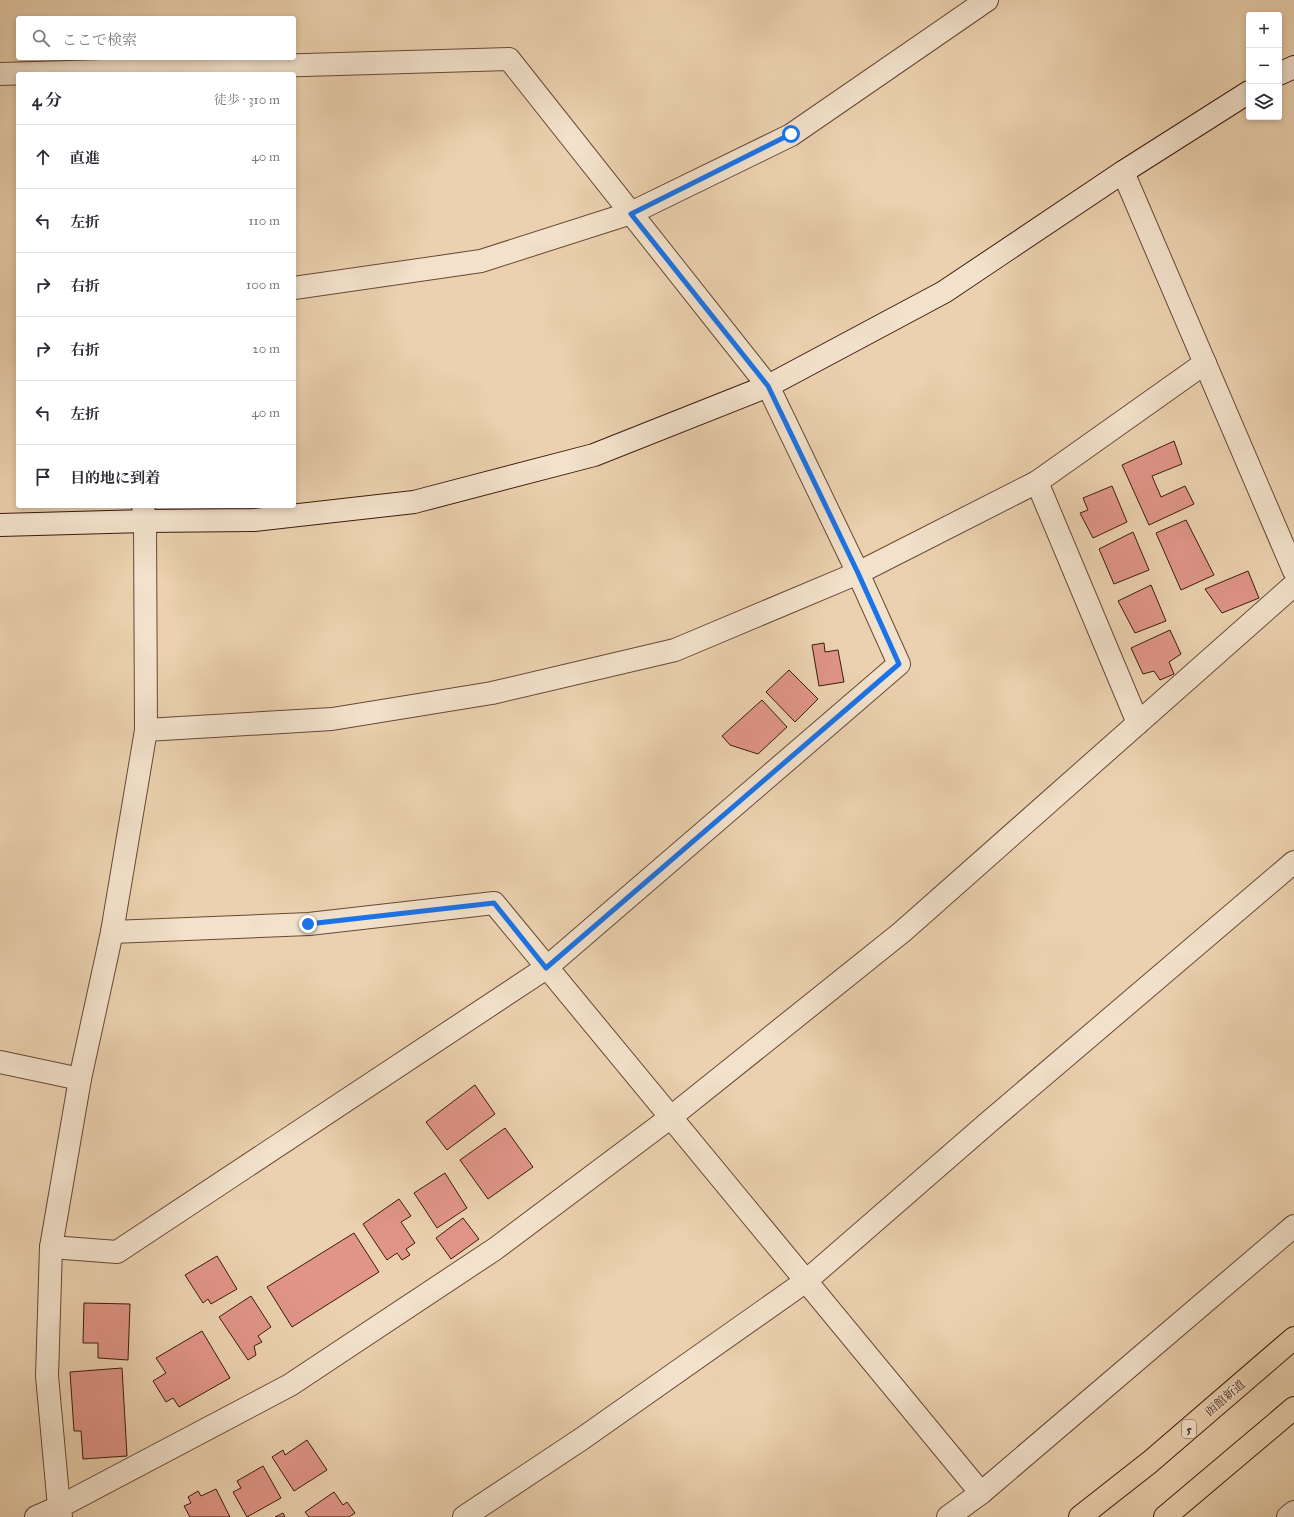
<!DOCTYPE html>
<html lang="ja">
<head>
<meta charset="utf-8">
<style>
  :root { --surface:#fff; --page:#f2f2f3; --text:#2b2b33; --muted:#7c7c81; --line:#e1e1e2 }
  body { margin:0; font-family:"IM FELL Great Primer","Noto Serif JP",serif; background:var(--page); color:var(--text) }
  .controls { position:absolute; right:12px; top:12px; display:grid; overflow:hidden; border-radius:4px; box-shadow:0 2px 6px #0003 }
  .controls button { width:36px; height:36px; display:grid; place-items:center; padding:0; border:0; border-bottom:1px solid var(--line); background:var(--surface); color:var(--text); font:20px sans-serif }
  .stop { position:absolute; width:12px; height:12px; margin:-9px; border:3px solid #1a73e8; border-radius:50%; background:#fff }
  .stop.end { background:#1a73e8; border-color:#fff; box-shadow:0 1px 4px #0008 }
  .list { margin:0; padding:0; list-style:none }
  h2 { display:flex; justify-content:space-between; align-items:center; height:52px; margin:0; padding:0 16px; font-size:17px }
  h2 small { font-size:13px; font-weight:400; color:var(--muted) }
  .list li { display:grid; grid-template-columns:26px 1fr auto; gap:12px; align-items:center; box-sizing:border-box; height:64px; padding:0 16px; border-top:1px solid var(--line) }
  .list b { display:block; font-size:15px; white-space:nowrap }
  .list em { font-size:13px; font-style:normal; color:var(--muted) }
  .icon { flex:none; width:22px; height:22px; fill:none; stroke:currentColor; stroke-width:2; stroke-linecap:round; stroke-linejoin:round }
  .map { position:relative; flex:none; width:1294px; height:1517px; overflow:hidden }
  .search { position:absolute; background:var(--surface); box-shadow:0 2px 6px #0003; left:16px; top:16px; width:280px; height:44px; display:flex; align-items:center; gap:10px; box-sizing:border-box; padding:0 14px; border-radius:4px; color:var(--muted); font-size:15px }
  .panel { position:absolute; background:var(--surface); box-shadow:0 2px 6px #0003; left:16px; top:72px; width:280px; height:436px; border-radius:4px }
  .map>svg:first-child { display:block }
  .building { fill:#e09588; stroke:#3c1a0c }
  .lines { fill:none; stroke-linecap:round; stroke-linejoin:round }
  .street-casing { stroke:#684835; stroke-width:24 }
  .secondary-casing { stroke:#3c1a0c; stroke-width:24 }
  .highway-casing { stroke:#3c1a0c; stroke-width:24 }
  .street { stroke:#f2e1cb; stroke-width:22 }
  .secondary { stroke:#f2e1cb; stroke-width:22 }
  .highway { stroke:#ebd1af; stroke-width:22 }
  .route { stroke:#1a73e8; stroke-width:5 }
  .labels { text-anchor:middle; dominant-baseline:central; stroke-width:3; stroke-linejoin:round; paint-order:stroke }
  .shield { fill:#f2e1cb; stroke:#735645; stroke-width:1 }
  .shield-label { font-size:11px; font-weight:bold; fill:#3c1a0c }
  .street-label { font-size:12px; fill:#3c1a0c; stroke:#f2e1cb }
</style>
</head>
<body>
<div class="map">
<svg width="1294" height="1517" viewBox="0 0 1294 1517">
  <rect width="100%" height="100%" fill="#ebd1af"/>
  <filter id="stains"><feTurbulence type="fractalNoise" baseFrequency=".005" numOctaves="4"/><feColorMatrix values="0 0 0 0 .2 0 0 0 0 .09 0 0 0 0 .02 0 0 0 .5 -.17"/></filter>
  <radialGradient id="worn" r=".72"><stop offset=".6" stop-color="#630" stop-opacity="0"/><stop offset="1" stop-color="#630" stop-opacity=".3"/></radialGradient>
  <!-- building -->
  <g class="building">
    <path d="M1174 441 1182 464 1152 476 1161 497 1185 486 1194 504 1149 525 1122 465Z"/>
    <path d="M1112 486 1127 522 1093 538 1080 513 1088 510 1083 498Z"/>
    <path d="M1186 520 1214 575 1181 590 1156 533Z"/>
    <path d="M1133 532 1149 570 1114 584 1099 549Z"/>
    <path d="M1248 571 1259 598 1222 613 1205 589Z"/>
    <path d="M1151 585 1166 621 1135 633 1118 601Z"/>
    <path d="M1170 630 1181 654 1169 662 1174 674 1160 680 1154 671 1143 674 1131 648Z"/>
    <path d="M824 643 825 652 838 650 844 682 819 686 812 645Z"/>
    <path d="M789 670 818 699 795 722 766 692Z"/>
    <path d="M762 700 787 727 758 754 730 745 722 736Z"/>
    <path d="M475 1085 495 1114 447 1150 426 1122Z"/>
    <path d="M505 1128 533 1167 488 1199 460 1160Z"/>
    <path d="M445 1173 467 1208 437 1228 414 1193Z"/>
    <path d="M399 1199 411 1216 401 1222 415 1243 406 1249 410 1255 402 1260 397 1253 387 1260 363 1224Z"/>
    <path d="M463 1218 479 1239 451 1259 436 1238Z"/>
    <path d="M354 1233 379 1272 292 1327 267 1287Z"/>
    <path d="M217 1256 237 1289 211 1304 208 1299 203 1303 185 1275Z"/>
    <path d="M251 1296 271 1327 258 1336 262 1342 254 1346 256 1355 248 1360 219 1317Z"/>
    <path d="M84 1303 130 1304 128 1360 98 1358V1343H83Z"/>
    <path d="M202 1331 230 1378 179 1407 173 1398 166 1402 153 1381 166 1373 156 1358Z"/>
    <path d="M122 1368 127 1456 83 1459 81 1431H74L70 1372Z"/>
    <path d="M307 1440 327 1470 294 1491 272 1457 283 1450 285 1455Z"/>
    <path d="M263 1466 281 1498 247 1517 233 1492 241 1488 237 1481Z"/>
    <path d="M216 1489 230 1517H190L184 1506 191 1503 188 1497 198 1491 201 1496Z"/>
    <path d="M334 1492 343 1505 347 1502 355 1513 349 1517H309L305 1512Z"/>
    <path d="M283 1513 285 1517H275Z"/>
  </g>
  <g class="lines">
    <defs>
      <g id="street">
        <path d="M0 74 509 59 768 386 858 573 899 664 546 968 117 1252 51 1247"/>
        <path d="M1123 172 1294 571"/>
        <path d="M294 288 481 261 631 213 791 135 987 0"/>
        <path d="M1037 482 1138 723"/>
        <path d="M146 730 332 719 492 693 675 650 858 573 1037 482 1205 363"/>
        <path d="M112 932 309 924 494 903 981 1493"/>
        <path d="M0 1062 80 1079"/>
        <path d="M36 1517 59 1507 290 1385 495 1249 671 1117 902 932 1294 585"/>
        <path d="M61 1517 59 1507 47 1376 51 1247 80 1079 112 932 146 730 145 521 143 506"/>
        <path d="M464 1517 583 1438 806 1281 990 1121 1294 862"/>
        <path d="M948 1517 981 1493 1294 1226"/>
        <path d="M1288 1517 1294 1512"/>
      </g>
      <g id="secondary">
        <path d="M1279 74 1294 67"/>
        <path d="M0 525 145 521 254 520 414 502 594 455 768 386 944 292 1123 172 1249 92"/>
      </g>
      <g id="highway">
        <path d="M1080 1517 1150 1462 1294 1338"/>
        <path d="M1165 1517 1294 1408"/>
      </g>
    </defs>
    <!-- street casing -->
    <use href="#street" class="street-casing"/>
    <!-- secondary casing -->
    <use href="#secondary" class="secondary-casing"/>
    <!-- highway casing -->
    <use href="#highway" class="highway-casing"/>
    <!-- street -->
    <use href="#street" class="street"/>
    <!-- secondary -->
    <use href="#secondary" class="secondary"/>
    <!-- highway -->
    <use href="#highway" class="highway"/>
  </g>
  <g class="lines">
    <!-- route -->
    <path class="route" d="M308 924 494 903 546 968 899 664 858 573 768 386 631 214 791 134"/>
  </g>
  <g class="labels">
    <!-- shield labels -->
    <rect class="shield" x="1182" y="1420" width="14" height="18" rx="3"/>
    <g class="shield-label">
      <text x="1189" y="1429">5</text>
    </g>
    <!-- street labels -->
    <g class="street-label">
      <text transform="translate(1225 1398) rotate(-41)">函館新道</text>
    </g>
  </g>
  <rect width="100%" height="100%" filter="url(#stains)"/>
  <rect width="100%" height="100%" fill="url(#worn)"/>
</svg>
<div class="controls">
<button>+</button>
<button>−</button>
<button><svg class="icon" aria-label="layers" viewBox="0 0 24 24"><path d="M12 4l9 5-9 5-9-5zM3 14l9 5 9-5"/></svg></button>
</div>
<div class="stop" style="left:791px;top:134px"></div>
<div class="stop end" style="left:308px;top:924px"></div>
<div class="search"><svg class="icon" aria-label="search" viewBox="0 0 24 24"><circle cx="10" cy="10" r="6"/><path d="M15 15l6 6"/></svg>ここで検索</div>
<section class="panel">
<h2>4 分<small>徒歩 · 310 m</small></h2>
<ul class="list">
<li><svg class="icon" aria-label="ahead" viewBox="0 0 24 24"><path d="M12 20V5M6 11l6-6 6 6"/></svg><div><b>直進</b></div><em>40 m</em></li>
<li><svg class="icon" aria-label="left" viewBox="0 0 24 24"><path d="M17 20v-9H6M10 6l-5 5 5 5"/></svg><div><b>左折</b></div><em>110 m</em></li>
<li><svg class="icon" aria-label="right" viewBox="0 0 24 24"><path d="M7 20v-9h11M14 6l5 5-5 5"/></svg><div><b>右折</b></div><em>100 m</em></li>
<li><svg class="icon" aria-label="right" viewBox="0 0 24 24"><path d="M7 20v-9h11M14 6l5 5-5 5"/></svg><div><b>右折</b></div><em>20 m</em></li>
<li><svg class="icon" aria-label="left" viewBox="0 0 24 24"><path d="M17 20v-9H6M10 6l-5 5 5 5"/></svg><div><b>左折</b></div><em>40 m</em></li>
<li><svg class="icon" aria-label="arrive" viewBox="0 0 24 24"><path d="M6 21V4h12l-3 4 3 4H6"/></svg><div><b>目的地に到着</b></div></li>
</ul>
</section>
</div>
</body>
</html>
